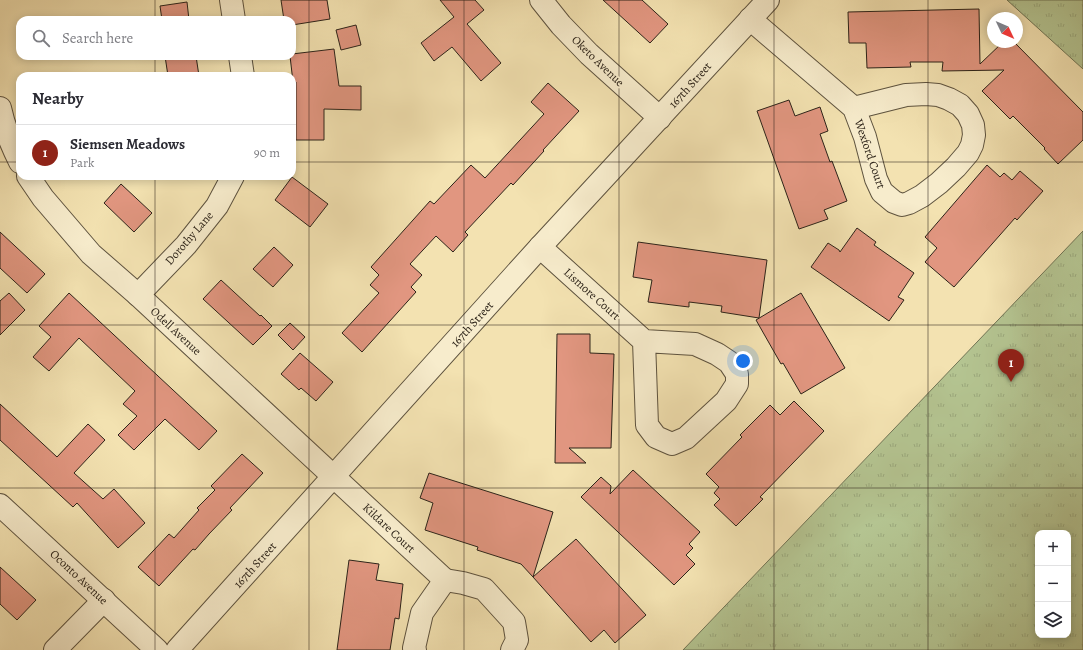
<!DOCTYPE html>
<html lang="en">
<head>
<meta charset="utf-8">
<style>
  :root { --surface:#fff; --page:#f2f2f3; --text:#2b2b33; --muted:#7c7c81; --line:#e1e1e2; --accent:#8f2418 }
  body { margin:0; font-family:Alegreya,serif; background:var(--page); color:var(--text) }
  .controls { position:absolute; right:12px; bottom:12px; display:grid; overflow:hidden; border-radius:8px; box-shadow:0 2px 10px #0003 }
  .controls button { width:36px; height:36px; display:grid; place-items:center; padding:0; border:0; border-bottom:1px solid var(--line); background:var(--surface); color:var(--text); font:20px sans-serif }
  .compass { position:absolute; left:987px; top:12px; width:36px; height:36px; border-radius:50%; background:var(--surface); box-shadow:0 2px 10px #0003; rotate:134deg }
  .you { position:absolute; left:743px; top:361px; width:14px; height:14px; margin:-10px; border:3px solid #fff; border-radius:50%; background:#1a73e8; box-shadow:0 0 0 6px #1a73e833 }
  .badge { display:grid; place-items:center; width:26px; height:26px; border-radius:50%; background:var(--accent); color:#fff; font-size:13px; font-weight:700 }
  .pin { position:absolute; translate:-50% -33px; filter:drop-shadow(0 1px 2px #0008) }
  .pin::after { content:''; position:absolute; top:21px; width:14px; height:12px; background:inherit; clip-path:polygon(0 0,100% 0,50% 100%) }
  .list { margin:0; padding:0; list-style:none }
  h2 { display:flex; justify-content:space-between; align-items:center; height:52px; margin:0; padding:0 16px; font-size:17px }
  h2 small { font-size:13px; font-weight:400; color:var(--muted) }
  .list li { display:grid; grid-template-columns:26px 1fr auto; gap:12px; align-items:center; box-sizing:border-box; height:56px; padding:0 16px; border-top:1px solid var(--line) }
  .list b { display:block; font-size:15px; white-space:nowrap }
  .list p { margin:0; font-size:13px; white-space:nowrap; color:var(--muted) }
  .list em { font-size:13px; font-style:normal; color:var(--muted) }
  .icon { flex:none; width:22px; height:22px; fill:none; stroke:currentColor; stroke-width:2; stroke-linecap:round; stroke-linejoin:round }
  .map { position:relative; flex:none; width:1083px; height:650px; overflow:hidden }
  .search { position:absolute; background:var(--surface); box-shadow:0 2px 10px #0003; left:16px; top:16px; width:280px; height:44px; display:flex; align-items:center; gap:10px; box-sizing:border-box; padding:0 14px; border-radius:12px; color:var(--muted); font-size:15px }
  .panel { position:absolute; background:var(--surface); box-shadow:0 2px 10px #0003; left:16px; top:72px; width:280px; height:108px; border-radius:12px }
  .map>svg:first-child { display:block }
  .park { fill:url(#park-tufts); stroke:#707455; fill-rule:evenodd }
  .building { fill:#e19680; stroke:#2c2319 }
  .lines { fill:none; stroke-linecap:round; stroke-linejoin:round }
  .minor-casing { stroke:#5e533f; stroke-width:24 }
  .minor { stroke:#f7eccc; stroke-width:22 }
  .grid { fill:none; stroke:#2c2319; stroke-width:1; stroke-opacity:0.55 }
  .labels { text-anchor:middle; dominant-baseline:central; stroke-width:4; stroke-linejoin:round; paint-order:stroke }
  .street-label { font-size:12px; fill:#2c2319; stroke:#f7eccc }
</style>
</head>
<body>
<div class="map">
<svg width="1083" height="650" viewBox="0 0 1083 650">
  <defs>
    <pattern id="park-tufts" width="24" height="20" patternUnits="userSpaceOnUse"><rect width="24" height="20" fill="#b4c491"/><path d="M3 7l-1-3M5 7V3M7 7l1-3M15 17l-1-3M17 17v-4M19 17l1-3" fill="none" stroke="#9ba87c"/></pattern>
  </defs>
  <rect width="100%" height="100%" fill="#f3e2b1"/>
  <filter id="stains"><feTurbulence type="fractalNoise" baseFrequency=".005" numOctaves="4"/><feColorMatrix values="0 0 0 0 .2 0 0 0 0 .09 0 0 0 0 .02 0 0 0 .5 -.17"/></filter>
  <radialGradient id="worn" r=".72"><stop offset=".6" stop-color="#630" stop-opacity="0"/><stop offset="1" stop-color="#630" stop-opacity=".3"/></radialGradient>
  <!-- park -->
  <g class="park">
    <path d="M1007 0H1083V69Z"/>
    <path d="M1083 231V650H683ZM1038 533H1068V635H1038Z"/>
  </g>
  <!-- building -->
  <g class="building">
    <path d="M281 0H327L330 19 292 25V20H284Z"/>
    <path d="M440 0H475L484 10 467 24 501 63 481 81 452 47 434 61 421 43 454 17Z"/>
    <path d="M603 0H642L668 24 650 43Z"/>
    <path d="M187 2 189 20H162L160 6Z"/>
    <path d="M979 9 980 64 1003 42H1014L1083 112V140L1058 164 1044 149 1045 148 1013 116 1010 119 982 91 1004 70 942 71 943 62H910L911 67 867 68 866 43H849L848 12Z"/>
    <path d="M356 25 361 45 341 50 336 30Z"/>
    <path d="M334 49 339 86H361V110L324 109V140H296V82H293L290 56H292V54Z"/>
    <path d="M165 56H196L199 76H168Z"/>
    <path d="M548 83 579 111 543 150 544 151 513 185 511 183 465 232 468 235 453 252 436 236 410 264 422 275 411 287 416 292 362 352 342 333 379 293 370 285 379 275 371 267 430 201 434 204 471 165 485 178 544 114 531 102Z"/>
    <path d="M789 100 795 116 820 107 828 131 820 134 830 162 832 161 847 201 824 210 828 219 799 229 757 111Z"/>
    <path d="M987 165 1000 177 1004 173 1012 180 1020 171 1043 191 1017 220 1015 218 954 287 925 262 937 248 925 237Z"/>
    <path d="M292 177 328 204 310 227 275 200Z"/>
    <path d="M121 184 152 213 134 232 104 203Z"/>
    <path d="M857 228 876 242 874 245 914 273 898 297 904 300 889 321 811 267 828 243 839 250 840 252Z"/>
    <path d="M0 232 45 274 27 293 0 268Z"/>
    <path d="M638 242 767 260 759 318 721 312 722 306 689 302V307L648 302 652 280 633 277Z"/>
    <path d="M274 247 293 265 273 287 253 269Z"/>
    <path d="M221 280 260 316 261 315 272 326 253 345 203 299Z"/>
    <path d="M9 293 25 310 0 335V301Z"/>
    <path d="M69 293 217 431 199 450 165 419 134 450 118 435 137 416 123 404 135 391 79 338 49 371 33 357 51 337 39 326Z"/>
    <path d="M801 293 845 368 801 394 783 363 781 364 756 320Z"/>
    <path d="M290 323 305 337 293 350 278 335Z"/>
    <path d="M557 334H590V353L614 354 611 448H569L586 463H555Z"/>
    <path d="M300 353 333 382 316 401 301 388 299 390 281 374Z"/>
    <path d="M794 401 824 431 760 497 763 499 736 526 714 505 720 499 714 493 719 487 706 474 742 437 740 435 770 405 780 415Z"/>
    <path d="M0 404 57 457 88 424 105 440 74 473 103 499 114 489 145 523 118 548 77 503 73 507 0 440Z"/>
    <path d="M242 454 263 473 230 508 232 510 209 534 195 550 193 549 159 586 138 567 169 534 174 538 199 510 197 508 215 490 211 486Z"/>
    <path d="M633 470 700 532 689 544 693 548 686 555 695 564 674 585 581 497 601 477 611 486 610 494Z"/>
    <path d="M429 473 553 512 533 577 521 564 477 550 478 547 425 530 433 503 420 498Z"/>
    <path d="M576 539 646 615 615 643 604 630 591 642 533 577Z"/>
    <path d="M349 560 379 564 376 580 403 584 399 619 395 618 390 650H337Z"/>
    <path d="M0 567 36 600 17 620 0 604Z"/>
  </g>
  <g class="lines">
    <defs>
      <g id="minor">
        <path d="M231 0 234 20"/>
        <path d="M541 0 561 25 589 54 660 118"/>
        <path d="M750 19 854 108 865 137 876 179 882 192 894 202 902 205 909 203 922 196 939 183 956 167 968 153 972 145 974 135 973 125 968 114 960 105 949 99 938 95 926 94 906 95 854 108"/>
        <path d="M240 56 243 76"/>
        <path d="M0 108C4 127 11 144 20 162"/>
        <path d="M28 176 43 198 91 254 138 295 445 580"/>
        <path d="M540 247 644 341 695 344 717 354 729 362 737 374V384L726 401 686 438 672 444 656 437 647 425 644 341"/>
        <path d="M138 295 186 245 217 206 233 176"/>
        <path d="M0 505 157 650"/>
        <path d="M445 580 463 583 484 589 514 622 517 640 512 650"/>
        <path d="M55 650 104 600"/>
        <path d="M177 650 540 247 768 0"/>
        <path d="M415 650 414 648 422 613 445 580"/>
      </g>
    </defs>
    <!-- minor casing -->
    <use href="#minor" class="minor-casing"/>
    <!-- minor -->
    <use href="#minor" class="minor"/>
  </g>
  <!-- grid -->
  <path class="grid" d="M155 0V20M309 0V650M464 0V650M619 0V650M774 0V650M928 0V650M155 56V76M0 162H20M292 162H1083M155 176V650M0 325H1083M0 488H1083"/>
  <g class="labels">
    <!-- street labels -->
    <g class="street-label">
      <text transform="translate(598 61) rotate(44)">Oketo Avenue</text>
      <text transform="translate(690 85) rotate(-48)">167th Street</text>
      <text transform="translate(870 154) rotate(71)">Wexford Court</text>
      <text transform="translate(189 238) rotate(-49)">Dorothy Lane</text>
      <text transform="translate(592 294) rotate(42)">Lismore Court</text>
      <text transform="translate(472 324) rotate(-48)">167th Street</text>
      <text transform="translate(176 331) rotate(43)">Odell Avenue</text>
      <text transform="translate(389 528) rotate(43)">Kildare Court</text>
      <text transform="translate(255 565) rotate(-48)">167th Street</text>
      <text transform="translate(79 577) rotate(43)">Oconto Avenue</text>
    </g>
  </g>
  <rect width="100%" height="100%" filter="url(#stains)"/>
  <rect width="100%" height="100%" fill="url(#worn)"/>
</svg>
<div class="controls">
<button>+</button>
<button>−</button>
<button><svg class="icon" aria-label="layers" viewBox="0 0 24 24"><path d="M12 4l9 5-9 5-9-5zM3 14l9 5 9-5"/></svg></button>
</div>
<svg class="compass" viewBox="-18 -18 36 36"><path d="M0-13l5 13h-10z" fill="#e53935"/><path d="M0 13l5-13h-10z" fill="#7c7c81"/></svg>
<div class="you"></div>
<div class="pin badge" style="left:1011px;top:382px">1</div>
<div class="search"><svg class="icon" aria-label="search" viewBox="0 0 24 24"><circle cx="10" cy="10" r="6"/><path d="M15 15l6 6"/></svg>Search here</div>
<section class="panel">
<h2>Nearby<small></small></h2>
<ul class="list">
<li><span class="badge">1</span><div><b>Siemsen Meadows</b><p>Park</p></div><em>90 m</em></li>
</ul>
</section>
</div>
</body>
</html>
